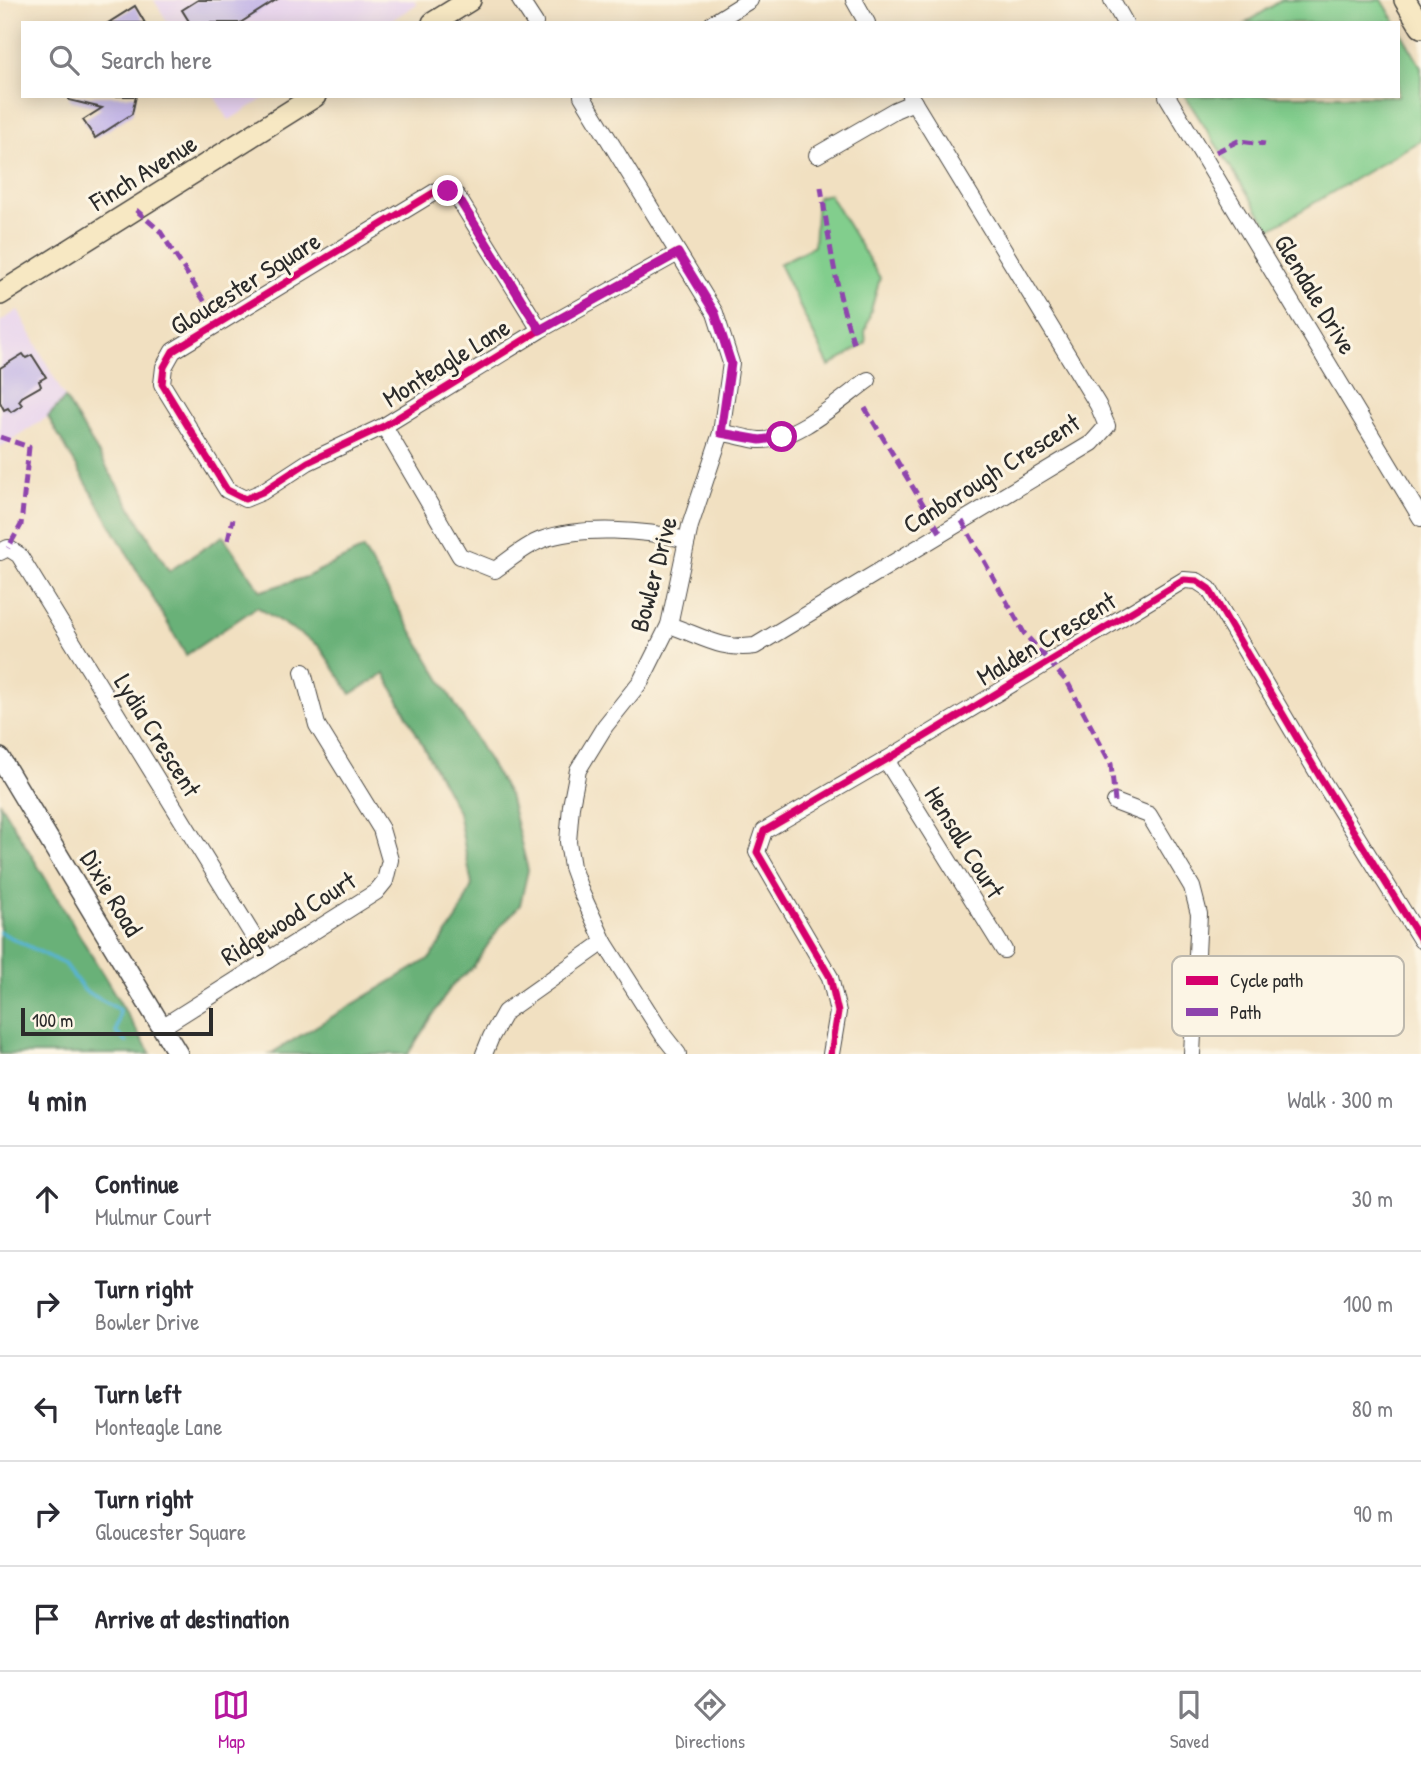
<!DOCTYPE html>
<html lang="en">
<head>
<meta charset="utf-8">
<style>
  :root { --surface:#fff; --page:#f2f2f3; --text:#2b2b33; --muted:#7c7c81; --line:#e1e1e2; --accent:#b5179e }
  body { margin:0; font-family:"Patrick Hand",sans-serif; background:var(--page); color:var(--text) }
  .scale { position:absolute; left:21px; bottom:18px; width:192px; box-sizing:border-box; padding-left:7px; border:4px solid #2b2b2b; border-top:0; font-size:19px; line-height:24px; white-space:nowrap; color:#2b2b2b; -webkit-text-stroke:5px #fcf5e5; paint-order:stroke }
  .stop { position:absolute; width:21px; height:21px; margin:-16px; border:5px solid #b5179e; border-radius:50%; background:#fff }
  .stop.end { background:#b5179e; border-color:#fff; box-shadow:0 2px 7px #0008 }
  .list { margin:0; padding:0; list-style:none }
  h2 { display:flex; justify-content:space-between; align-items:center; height:91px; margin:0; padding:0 28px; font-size:30px }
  h2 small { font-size:23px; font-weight:400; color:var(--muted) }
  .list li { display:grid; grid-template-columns:46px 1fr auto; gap:21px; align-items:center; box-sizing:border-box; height:105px; padding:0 28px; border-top:2px solid var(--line) }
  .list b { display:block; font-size:26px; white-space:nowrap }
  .list p { margin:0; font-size:23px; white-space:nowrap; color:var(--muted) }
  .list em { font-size:23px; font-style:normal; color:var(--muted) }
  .icon { flex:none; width:38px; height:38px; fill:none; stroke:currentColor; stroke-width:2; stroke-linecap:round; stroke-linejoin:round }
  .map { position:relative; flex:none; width:1421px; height:1054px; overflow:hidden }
  .search { position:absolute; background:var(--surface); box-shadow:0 4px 18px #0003; left:21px; right:21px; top:21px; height:77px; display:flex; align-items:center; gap:18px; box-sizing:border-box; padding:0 24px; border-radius:0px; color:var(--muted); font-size:26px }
  .sheet { height:616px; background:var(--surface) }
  nav { display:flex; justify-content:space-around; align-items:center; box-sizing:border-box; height:98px; border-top:2px solid var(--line); background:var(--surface); font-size:19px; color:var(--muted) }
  nav a { display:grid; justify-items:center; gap:4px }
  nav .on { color:var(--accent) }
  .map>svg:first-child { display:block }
  .built { fill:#e7d2ef }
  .green { fill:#82ce8d; stroke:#567c5c; stroke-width:2 }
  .forest { fill:#69b178; stroke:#4a6e52; stroke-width:2 }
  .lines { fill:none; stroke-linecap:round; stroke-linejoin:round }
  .stream { stroke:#57b4d5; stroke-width:3.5 }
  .building { fill:#c1b3e7 }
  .minor-casing { stroke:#494642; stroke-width:18 }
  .tertiary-casing { stroke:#494642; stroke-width:22 }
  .secondary-casing { stroke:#494642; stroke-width:24 }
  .minor { stroke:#fff; stroke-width:16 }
  .tertiary { stroke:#fff; stroke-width:19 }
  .secondary { stroke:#f7e8c3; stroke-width:21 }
  .quiet { stroke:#8e44ad; stroke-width:5; stroke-dasharray:10 5; stroke-linecap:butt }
  .cycleway-casing { stroke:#fcf5e5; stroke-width:11 }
  .cycleway { stroke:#d6006c; stroke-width:7 }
  .route { stroke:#b5179e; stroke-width:9 }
  .labels { text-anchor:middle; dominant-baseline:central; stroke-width:6; stroke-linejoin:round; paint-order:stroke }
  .street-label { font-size:26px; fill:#2b2b2b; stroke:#fcf5e5 }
  .key { fill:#fcf5e5; stroke:#bdb8ad; stroke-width:2 }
  .key-label { font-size:19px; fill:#2b2b2b }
</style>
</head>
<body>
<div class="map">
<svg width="1421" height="1054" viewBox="0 0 1421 1054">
  <rect width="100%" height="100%" fill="#fcf5e5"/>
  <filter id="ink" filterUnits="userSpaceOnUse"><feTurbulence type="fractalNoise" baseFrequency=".0143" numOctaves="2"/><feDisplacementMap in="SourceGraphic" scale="14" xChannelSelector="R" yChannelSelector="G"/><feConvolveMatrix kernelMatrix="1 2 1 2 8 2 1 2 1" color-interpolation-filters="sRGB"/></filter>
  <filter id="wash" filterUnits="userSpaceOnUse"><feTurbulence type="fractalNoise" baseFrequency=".00686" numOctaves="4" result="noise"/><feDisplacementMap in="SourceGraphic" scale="28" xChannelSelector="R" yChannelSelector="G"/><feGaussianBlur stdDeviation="1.57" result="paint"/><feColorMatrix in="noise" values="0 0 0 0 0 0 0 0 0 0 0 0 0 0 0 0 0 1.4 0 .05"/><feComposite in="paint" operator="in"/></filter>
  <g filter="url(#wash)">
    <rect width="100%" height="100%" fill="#f1e0c1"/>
    <!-- built -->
    <g class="built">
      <path d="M154 0H414L417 4 387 23H168Z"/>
      <path d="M214 96H268L229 120Z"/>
      <path d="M18 310 65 398 48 417 0 447V322Z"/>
    </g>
    <!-- green -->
    <g class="green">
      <path d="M1282 0H1382L1396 23H1246Z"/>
      <path d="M1398 27 1421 67V140L1270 229 1185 96H1398Z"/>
      <path d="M829 194 880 278 865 332 866 343 829 366 779 264 814 246 817 197Z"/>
    </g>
    <!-- forest -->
    <g class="forest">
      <path d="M65 398 169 571 223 536 261 591 306 577 363 549 509 795 528 870 520 905 499 928 473 967 451 987 408 1054H270L430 958 457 919 472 885 458 812 385 674 351 694 319 646 257 607 186 655 48 417Z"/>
      <path d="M0 803 151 1054H0Z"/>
    </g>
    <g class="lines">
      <!-- stream -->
      <path class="stream" d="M0 932 64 964 85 991 120 1010 116 1033 127 1042"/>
    </g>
    <g id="blocks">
      <!-- building -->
      <g class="building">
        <path d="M198 0H276L240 23H190L182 10Z"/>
        <path d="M135 6 145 23H108Z"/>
        <path d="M69 96H136L132 114 95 138 83 120 102 108 69 100Z"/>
        <path d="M23 354 26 358 32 355 46 377 39 381 41 386 22 397 19 401 22 405 11 412 8 408 4 410 0 402V368Z"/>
      </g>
    </g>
  </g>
  <g filter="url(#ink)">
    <use href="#blocks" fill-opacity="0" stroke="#494642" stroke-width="2"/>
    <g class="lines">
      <defs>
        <g id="minor">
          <path d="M520 0 535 23"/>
          <path d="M854 0 867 23"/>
          <path d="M1112 0 1125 23"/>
          <path d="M713 23 750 0"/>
          <path d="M582 96 715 313 731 363 721 433 690 526 669 625 641 681 605 726 578 770 571 806 568 842 572 867 581 892 604 942 663 1035 678 1054"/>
          <path d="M1167 96 1421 518"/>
          <path d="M817 155 895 110 914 102"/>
          <path d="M540 330 457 196 448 191 438 190 173 351 164 367 162 384 227 490 245 499 262 492 308 462 384 426 540 330 678 253"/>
          <path d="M384 426 460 556 495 570C509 560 525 546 541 540 582 525 645 530 687 540"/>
          <path d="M721 433C734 434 747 439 759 440 795 442 840 400 868 380"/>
          <path d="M0 552 8 548 19 555 268 960"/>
          <path d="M669 625C700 635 721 651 755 646L1092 443 1107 426 1098 405 910 96"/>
          <path d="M886 760 1004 950"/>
          <path d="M1115 802 1149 815 1192 887 1199 914 1192 1054"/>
          <path d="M162 1027 376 892 385 881 390 860 381 829 317 725 303 672"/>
          <path d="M484 1054 491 1037 505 1012 604 942"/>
          <path d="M831 1054 838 1012 830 977 757 852 764 831 886 760 1184 580 1197 581 1209 589 1320 777 1421 940"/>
        </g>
        <path id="tertiary" d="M0 758 178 1054"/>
        <g id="secondary">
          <path d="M1405 0 1421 27"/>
          <path d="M433 23 470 0"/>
          <path d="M0 294 315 96"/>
        </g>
      </defs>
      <!-- minor casing -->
      <use href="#minor" class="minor-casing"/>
      <!-- tertiary casing -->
      <use href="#tertiary" class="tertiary-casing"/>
      <!-- secondary casing -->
      <use href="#secondary" class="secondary-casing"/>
      <!-- minor -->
      <use href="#minor" class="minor"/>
      <!-- tertiary -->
      <use href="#tertiary" class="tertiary"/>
      <!-- secondary -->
      <use href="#secondary" class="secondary"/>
      <!-- quiet -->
      <g class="quiet">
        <path d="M1216 152 1238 141 1265 144"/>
        <path d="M821 187C829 240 836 292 854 344"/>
        <path d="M136 210 160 231 210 310"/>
        <path d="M865 408 941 534"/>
        <path d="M0 437 29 447 21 525 8 548"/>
        <path d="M962 521 1024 633 1068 683 1111 764 1115 802"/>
        <path d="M228 540 233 519"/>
      </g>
      <defs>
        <g id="cycleway">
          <path d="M540 330 457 196 448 191 438 190 173 351 164 367 162 384 227 490 245 499 262 492 308 462 384 426 540 330 678 253"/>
          <path d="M831 1054 838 1012 830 977 757 852 764 831 886 760 1184 580 1197 581 1209 589 1320 777 1421 940"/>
        </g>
      </defs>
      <!-- cycleway casing -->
      <use href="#cycleway" class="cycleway-casing"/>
      <!-- cycleway -->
      <use href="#cycleway" class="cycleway"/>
    </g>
  </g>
  <g class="lines" filter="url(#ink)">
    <!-- route -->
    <path class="route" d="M448 191 457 196 540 330 678 253 715 313 731 363 721 433 760 440 782 437"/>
  </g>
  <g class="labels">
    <!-- street labels -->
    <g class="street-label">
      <text transform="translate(143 172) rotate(-32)">Finch Avenue</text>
      <text transform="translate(245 283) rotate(-32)">Gloucester Square</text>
      <text transform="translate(1316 294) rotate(59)">Glendale Drive</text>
      <text transform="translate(446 362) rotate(-32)">Monteagle Lane</text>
      <text transform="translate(991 473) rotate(-32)">Canborough Crescent</text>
      <text transform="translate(653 574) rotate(-75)">Bowler Drive</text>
      <text transform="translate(1046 638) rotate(-31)">Malden Crescent</text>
      <text transform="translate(158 735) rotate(58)">Lydia Crescent</text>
      <text transform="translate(965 842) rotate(58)">Hensall Court</text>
      <text transform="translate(112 893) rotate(59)">Dixie Road</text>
      <text transform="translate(288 918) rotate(-32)">Ridgewood Court</text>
    </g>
  </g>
  <!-- legend -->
  <rect x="1172" y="956" width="232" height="80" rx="10" class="key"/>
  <rect x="1186" y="976" width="32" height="9" fill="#d6006c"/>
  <rect x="1186" y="1008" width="32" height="8" fill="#8e44ad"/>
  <g class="key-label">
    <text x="1230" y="987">Cycle path</text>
    <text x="1230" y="1019">Path</text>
  </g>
</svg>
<div class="scale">100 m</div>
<div class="stop" style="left:782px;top:437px"></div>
<div class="stop end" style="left:448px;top:191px"></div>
<div class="search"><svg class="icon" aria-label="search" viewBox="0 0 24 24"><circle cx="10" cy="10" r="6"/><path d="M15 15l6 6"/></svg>Search here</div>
</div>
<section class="sheet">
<h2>4 min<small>Walk · 300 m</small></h2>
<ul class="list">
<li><svg class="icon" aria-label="ahead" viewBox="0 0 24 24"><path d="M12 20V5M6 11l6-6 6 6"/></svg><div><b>Continue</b><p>Mulmur Court</p></div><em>30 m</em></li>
<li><svg class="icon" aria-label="right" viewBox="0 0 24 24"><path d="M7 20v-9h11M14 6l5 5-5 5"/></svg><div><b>Turn right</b><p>Bowler Drive</p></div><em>100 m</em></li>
<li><svg class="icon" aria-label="left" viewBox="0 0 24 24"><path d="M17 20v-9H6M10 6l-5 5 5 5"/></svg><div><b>Turn left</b><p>Monteagle Lane</p></div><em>80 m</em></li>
<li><svg class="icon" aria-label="right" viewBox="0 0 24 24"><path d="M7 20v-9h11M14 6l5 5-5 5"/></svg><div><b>Turn right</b><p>Gloucester Square</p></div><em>90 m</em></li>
<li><svg class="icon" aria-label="arrive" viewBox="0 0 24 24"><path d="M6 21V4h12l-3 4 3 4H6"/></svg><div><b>Arrive at destination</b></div></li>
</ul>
</section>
<nav>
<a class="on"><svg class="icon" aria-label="map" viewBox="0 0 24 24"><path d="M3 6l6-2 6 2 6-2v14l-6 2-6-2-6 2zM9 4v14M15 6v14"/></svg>Map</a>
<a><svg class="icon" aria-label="directions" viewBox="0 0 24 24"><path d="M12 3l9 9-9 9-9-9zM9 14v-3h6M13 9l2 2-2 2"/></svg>Directions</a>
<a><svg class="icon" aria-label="saved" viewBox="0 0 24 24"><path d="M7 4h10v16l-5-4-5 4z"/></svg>Saved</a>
</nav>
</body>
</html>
